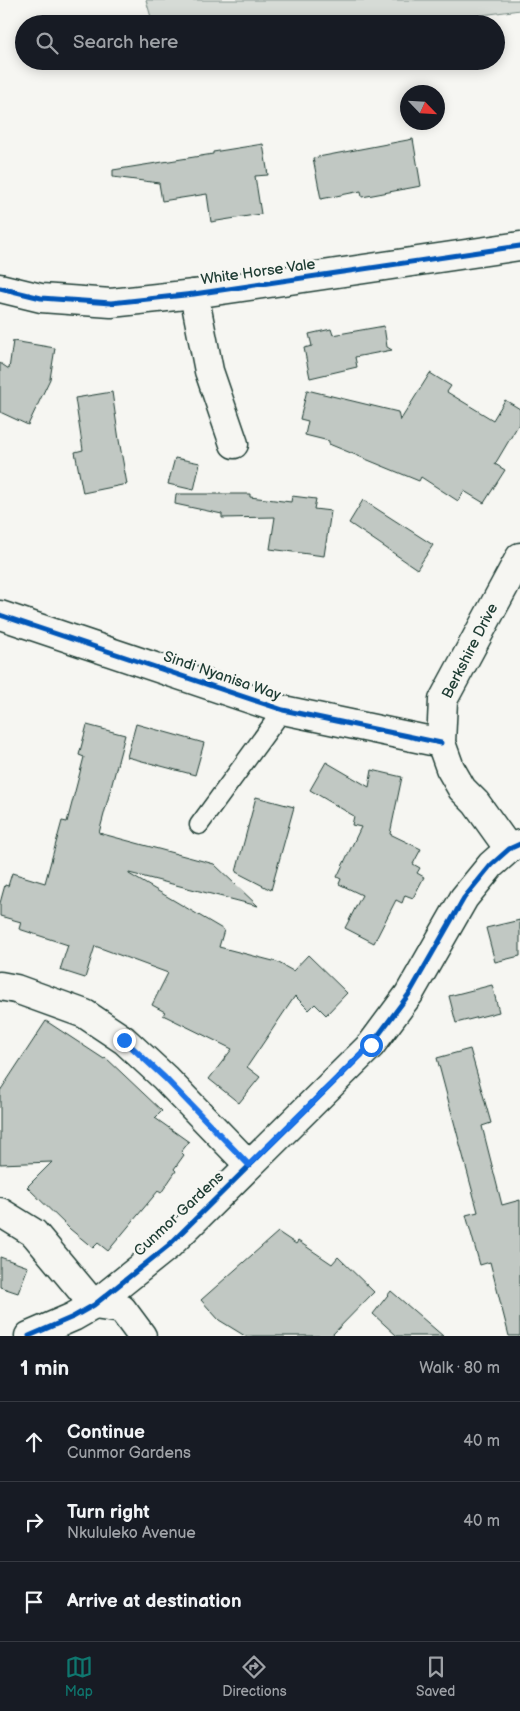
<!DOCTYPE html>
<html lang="en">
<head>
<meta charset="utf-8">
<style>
  :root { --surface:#171b24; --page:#20242c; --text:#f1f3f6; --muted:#9ea1a6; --line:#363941; --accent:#0f766e }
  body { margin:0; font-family:"Balsamiq Sans",sans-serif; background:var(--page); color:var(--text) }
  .compass { position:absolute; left:400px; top:85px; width:45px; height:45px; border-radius:50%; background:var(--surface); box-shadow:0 2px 12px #0003; rotate:115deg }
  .stop { position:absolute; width:15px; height:15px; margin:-11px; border:4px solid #1a73e8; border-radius:50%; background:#fff }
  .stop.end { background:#1a73e8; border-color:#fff; box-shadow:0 1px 5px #0008 }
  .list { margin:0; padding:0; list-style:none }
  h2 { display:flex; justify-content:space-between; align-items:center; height:65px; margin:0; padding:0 20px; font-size:21px }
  h2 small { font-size:16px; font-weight:400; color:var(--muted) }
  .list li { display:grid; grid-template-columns:32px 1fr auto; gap:15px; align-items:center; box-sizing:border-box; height:80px; padding:0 20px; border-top:1px solid var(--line) }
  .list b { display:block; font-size:19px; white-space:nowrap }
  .list p { margin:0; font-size:16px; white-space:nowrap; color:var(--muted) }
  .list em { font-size:16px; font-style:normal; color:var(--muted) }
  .icon { flex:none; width:28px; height:28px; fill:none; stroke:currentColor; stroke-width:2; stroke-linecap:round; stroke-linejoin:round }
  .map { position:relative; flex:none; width:520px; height:1336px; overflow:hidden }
  .search { position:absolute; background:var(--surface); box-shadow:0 2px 12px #0003; left:15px; right:15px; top:15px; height:55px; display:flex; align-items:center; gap:12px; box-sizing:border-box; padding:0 18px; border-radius:28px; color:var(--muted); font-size:19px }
  .sheet { height:305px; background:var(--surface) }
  nav { display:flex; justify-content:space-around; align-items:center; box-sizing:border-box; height:70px; border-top:1px solid var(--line); background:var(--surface); font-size:14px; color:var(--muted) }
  nav a { display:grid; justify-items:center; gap:2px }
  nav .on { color:var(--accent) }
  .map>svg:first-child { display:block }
  .green { fill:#d6dbd6; stroke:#7a8c85 }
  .building { fill:#c1c8c3; stroke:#1f3d34 }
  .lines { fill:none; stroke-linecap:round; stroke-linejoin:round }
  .service-casing { stroke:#1f3d34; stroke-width:21 }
  .minor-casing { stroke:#1f3d34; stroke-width:31 }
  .tertiary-casing { stroke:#1f3d34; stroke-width:31 }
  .service { stroke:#f6f6f2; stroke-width:18 }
  .minor { stroke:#f6f6f2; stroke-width:28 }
  .tertiary { stroke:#f6f6f2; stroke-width:28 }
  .cycleway-casing { stroke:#f6f6f2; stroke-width:8 }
  .cycleway { stroke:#0057b8; stroke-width:5 }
  .route { stroke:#1a73e8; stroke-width:6 }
  .labels { text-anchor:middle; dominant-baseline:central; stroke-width:5; stroke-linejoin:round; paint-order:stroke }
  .street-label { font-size:15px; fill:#1f3d34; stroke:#f6f6f2 }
</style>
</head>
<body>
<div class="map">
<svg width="520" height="1336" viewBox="0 0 520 1336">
  <rect width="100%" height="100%" fill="#f6f6f2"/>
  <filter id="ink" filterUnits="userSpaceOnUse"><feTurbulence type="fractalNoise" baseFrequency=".02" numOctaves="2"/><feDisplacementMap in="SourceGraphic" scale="10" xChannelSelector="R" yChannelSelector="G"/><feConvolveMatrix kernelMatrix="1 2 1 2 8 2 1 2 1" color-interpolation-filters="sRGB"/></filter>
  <g filter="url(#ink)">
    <!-- green -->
    <path class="green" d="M146 0H520V10L413 24H153Z"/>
    <!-- building -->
    <g class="building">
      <path d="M413 139 421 186 362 197 361 191 321 199 313 158Z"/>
      <path d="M263 144 268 175 255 176 261 214 211 222 207 194 162 201 159 183 113 177V170L213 154V152Z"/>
      <path d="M384 326 387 347 392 350 355 357 357 367 310 378 304 348 312 346 309 334 331 329 333 335Z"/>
      <path d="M13 341 55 348 50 379 28 425 0 412V363L9 369Z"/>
      <path d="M430 373 451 386 447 392 493 420 505 400 520 409V422L495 464 505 470 484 503 464 491 458 501 421 477 419 481 329 444V441L305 435 308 421 300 419 307 390 398 412 400 421Z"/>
      <path d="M112 392 119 440 127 484 83 493 75 452 83 450 75 398Z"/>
      <path d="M175 458 200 463 194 490 168 484Z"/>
      <path d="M176 494H250V497L291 502 292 496 316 499 314 509 331 511 324 556 270 549 275 517 222 518V514L175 504Z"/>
      <path d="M363 500 433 545 417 569 349 523Z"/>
      <path d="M136 724 204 743 195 775 127 757Z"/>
      <path d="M87 725 125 735 99 833 214 864 258 906 129 873V874L224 930 219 947 277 962 293 971 308 955 347 993 326 1015 315 1004 309 1010 295 996 247 1067 260 1077 239 1103 209 1079 232 1049 163 1015 165 1012 152 1005 168 973 95 946 85 978 60 970 68 945 19 929 21 922 0 916V903L5 885 8 886 12 873 45 883 62 821 67 822 84 757 79 755Z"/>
      <path d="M326 762 369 787 372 770 402 777 390 834 421 849 413 864 420 868 417 873 424 877 413 898 405 895 402 903 396 900 374 943 345 928 362 895 339 884 341 879 337 877 361 827 352 825 354 816 310 790Z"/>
      <path d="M256 797 294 807 271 890 236 872Z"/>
      <path d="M520 920V956L495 962 486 928Z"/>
      <path d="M492 985 499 1012 456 1023 449 996Z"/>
      <path d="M46 1021 104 1059 105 1057 162 1111 155 1118 189 1142 181 1152 184 1155 174 1169 176 1171 161 1193 158 1191 108 1251 98 1243 93 1248 70 1229 27 1187 52 1162 0 1164V1091Z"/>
      <path d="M470 1049 491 1123 482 1126 502 1205 520 1200V1336H509L490 1262 480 1265 466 1215 478 1212 437 1058Z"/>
      <path d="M278 1232 296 1244 298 1241 332 1264 338 1257 374 1292 331 1336H245L219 1320 201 1300Z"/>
      <path d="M0 1257 28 1267 18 1293 0 1287Z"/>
      <path d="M391 1291 443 1336H397L373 1314Z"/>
    </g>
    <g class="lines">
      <defs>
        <path id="service" d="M199 825 283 710"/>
        <g id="minor">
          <path d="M0 288 41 298 111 303 194 294 520 246"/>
          <path d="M194 294 209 371 234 444"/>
          <path d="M0 615 283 710 441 743"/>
          <path d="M509 849 476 803 462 789 450 768 441 743 443 700 520 557"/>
          <path d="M0 986 16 989 85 1014 124 1040 165 1078 249 1165"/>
          <path d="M0 1212 34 1233 94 1305 122 1309 142 1336"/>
        </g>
        <path id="tertiary" d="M29 1336 73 1317 94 1305 169 1245 371 1045 409 994 464 898 491 865 509 849 520 844"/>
      </defs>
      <!-- service casing -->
      <use href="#service" class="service-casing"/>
      <!-- minor casing -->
      <use href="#minor" class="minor-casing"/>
      <!-- tertiary casing -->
      <use href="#tertiary" class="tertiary-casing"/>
      <!-- service -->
      <use href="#service" class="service"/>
      <!-- minor -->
      <use href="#minor" class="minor"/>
      <!-- tertiary -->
      <use href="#tertiary" class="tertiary"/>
      <defs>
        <g id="cycleway">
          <path d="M0 288 41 298 111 303 194 294 520 246"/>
          <path d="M0 615 283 710 441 743"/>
          <path d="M29 1336 73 1317 94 1305 169 1245 371 1045 409 994 464 898 491 865 509 849 520 844"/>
        </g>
      </defs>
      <!-- cycleway casing -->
      <use href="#cycleway" class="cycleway-casing"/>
      <!-- cycleway -->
      <use href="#cycleway" class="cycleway"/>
    </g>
  </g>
  <g class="lines" filter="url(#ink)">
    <!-- route -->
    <path class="route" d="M124 1040 165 1078 249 1165 371 1045"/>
  </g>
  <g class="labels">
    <!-- street labels -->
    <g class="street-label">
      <text transform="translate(258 272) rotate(-8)">White Horse Vale</text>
      <text transform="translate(470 651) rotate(-63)">Berkshire Drive</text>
      <text transform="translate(222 676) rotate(19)">Sindi Nyanisa Way</text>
      <text transform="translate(179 1214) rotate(-43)">Cunmor Gardens</text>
    </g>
  </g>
</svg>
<svg class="compass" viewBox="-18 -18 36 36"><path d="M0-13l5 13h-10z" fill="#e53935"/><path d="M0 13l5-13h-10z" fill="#9ea1a6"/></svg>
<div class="stop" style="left:371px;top:1045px"></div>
<div class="stop end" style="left:124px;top:1040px"></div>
<div class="search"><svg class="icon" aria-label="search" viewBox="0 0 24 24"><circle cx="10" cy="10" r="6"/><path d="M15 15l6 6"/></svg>Search here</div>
</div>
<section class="sheet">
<h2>1 min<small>Walk · 80 m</small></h2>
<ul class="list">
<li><svg class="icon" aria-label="ahead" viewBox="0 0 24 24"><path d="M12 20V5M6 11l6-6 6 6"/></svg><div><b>Continue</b><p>Cunmor Gardens</p></div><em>40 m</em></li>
<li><svg class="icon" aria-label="right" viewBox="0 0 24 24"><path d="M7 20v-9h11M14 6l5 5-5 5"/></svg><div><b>Turn right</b><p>Nkululeko Avenue</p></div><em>40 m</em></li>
<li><svg class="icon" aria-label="arrive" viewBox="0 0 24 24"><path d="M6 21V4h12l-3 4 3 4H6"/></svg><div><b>Arrive at destination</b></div></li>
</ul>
</section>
<nav>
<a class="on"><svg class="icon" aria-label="map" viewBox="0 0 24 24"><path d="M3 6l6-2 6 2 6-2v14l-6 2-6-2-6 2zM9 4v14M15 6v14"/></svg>Map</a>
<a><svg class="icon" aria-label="directions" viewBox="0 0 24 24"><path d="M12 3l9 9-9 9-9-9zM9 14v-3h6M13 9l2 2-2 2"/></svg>Directions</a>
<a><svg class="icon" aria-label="saved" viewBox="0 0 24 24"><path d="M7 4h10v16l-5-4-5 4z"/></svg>Saved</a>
</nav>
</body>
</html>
